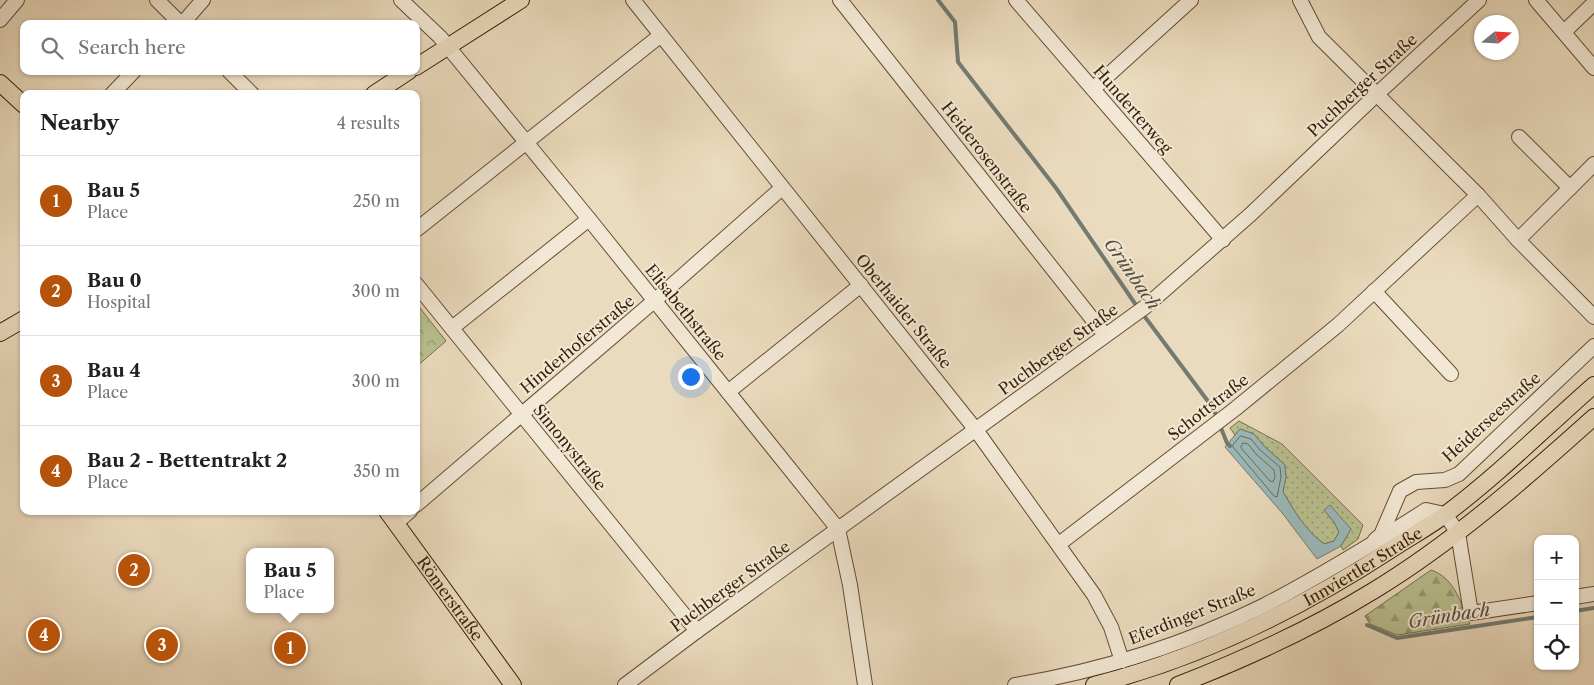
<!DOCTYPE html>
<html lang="en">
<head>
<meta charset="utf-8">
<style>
  :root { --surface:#fff; --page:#f6f6f6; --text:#202124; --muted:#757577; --line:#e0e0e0; --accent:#b45309 }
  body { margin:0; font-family:"Libre Caslon Text",serif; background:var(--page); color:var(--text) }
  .controls { position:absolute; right:15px; bottom:15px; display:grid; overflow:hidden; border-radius:10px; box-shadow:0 1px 4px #0004 }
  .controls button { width:45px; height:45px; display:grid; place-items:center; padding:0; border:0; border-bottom:1px solid var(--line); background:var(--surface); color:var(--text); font:25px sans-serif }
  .compass { position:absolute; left:1474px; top:15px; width:45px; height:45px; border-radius:50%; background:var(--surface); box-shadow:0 1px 4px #0004; rotate:72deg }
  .you { position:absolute; left:690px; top:376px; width:18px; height:18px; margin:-12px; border:4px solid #fff; border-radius:50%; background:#1a73e8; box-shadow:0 0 0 8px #1a73e833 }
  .badge { display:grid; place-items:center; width:32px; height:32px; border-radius:50%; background:var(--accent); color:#fff; font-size:16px; font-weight:700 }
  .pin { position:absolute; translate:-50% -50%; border:2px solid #fff; box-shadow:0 1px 5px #0006 }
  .popup { position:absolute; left:246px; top:548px; width:88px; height:65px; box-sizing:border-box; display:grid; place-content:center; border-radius:10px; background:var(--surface); filter:drop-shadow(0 1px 4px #0005); font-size:16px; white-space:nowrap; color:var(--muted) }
  .popup b { font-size:19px; color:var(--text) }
  .popup::after { content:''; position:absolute; left:50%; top:100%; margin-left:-10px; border:10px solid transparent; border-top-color:var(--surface) }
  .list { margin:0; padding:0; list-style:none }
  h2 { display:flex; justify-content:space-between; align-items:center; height:65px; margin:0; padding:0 20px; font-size:21px }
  h2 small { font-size:16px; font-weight:400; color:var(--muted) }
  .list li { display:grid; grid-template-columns:32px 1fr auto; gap:15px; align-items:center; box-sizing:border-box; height:90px; padding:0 20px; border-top:1px solid var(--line) }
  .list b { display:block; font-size:19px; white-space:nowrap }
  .list p { margin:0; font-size:16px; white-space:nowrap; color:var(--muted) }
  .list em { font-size:16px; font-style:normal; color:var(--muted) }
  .icon { flex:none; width:28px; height:28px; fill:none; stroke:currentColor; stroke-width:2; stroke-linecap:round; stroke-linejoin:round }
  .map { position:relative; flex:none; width:1594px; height:685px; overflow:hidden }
  .search { position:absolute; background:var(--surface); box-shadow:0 1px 4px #0004; left:20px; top:20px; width:400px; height:55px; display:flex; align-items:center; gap:12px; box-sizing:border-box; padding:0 18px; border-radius:10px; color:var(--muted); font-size:19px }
  .panel { position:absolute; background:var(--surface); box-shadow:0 1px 4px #0004; left:20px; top:90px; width:400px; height:425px; border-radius:10px }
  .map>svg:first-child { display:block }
  .grass { fill:url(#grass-dots); stroke:#78704c }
  .forest { fill:url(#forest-firs); stroke:#78704c }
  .park { fill:url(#park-crowns); stroke:#78704c }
  .water { fill:#9ab9b9; stroke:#727b72 }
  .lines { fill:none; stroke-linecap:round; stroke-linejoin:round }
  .shore { stroke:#686c60; stroke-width:1 }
  .stream { stroke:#727b72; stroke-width:4 }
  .minor-casing { stroke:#644e35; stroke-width:16 }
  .major-casing { stroke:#371f07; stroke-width:18 }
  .minor { stroke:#f2e8d5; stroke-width:14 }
  .major { stroke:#ebdbbe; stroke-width:16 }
  .labels { text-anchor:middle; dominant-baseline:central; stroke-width:4; stroke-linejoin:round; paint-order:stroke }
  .street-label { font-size:16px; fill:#371f07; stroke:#f2e8d5 }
  .water-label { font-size:18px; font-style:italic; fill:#554d3c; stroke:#f2e8d5 }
</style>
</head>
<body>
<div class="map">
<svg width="1594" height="685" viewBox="0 0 1594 685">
  <defs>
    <pattern id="grass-dots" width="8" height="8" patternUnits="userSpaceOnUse" patternTransform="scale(1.25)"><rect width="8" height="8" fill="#b9c090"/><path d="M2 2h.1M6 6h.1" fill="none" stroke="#979b74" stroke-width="1.8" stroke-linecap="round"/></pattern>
    <pattern id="forest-firs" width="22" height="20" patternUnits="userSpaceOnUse" patternTransform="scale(1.25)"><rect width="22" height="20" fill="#b9c090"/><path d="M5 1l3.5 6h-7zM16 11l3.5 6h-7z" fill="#979b74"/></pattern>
    <pattern id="park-crowns" width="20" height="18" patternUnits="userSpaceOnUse" patternTransform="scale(1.25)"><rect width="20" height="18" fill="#b9c090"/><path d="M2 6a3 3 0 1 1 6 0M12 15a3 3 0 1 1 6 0" fill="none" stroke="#979b74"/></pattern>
  </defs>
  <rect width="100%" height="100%" fill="#ebdbbe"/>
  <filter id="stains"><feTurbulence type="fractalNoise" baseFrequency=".004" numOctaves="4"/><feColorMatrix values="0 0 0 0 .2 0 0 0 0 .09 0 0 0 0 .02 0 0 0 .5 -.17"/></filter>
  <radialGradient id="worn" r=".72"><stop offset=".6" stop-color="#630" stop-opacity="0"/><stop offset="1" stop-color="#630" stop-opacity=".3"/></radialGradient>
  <!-- grass -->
  <path class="grass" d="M1239 421 1282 444 1363 525 1358 539 1343 550 1341 546 1351 529 1324 510 1334 522 1339 532 1334 541 1324 544C1305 530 1295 512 1283 492L1286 477 1285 465 1264 446 1254 434 1240 429 1235 435 1230 428Z"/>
  <!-- forest -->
  <path class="forest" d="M1431 570C1455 578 1461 604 1470 624L1397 635 1370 624 1365 616Z"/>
  <!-- park -->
  <path class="park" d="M416 303 446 341 416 367Z"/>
  <!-- water -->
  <path class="water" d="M1240 429 1254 434 1264 446 1285 465 1286 477 1283 492C1295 512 1305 530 1324 544L1334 541 1339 532 1334 522 1324 510 1330 505 1351 529 1341 546 1317 559 1283 514 1225 447Z"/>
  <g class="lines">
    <!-- shore -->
    <g class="shore">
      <path d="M1241 436 1251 439 1260 450 1280 467 1281 477 1277 497 1274 496 1233 447V445Z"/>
      <path d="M1243 443 1248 444 1256 454 1274 470 1275 477 1273 482 1270 481 1241 448Z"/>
    </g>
    <!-- stream -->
    <g class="stream">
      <path d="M938 0 955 22 958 62 1056 188 1138 308"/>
      <path d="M1142 313 1213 408 1227 443 1230 446"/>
      <path d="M1575 611 1594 608"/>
      <path d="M1367 625 1397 638 1538 617"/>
    </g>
    <defs>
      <g id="minor">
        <path d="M157 0 181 24"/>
        <path d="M401 0 440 37 589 219 838 529 850 585 865 685"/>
        <path d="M633 0 976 430 1094 595 1111 627 1122 661"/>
        <path d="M840 0 1105 335"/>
        <path d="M1016 0 1223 240"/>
        <path d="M1300 0 1319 37 1478 195 1518 240 1594 317"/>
        <path d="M1536 0 1594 68"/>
        <path d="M0 20 17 0"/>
        <path d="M182 24 203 0"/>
        <path d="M1564 32 1594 3"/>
        <path d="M229 71 252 94"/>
        <path d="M1093 89 1191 0"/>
        <path d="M112 94 134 71"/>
        <path d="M1519 137 1570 188"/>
        <path d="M416 230 661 35"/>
        <path d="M1518 240 1594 164"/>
        <path d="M416 284 697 631"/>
        <path d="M1374 291 1451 374"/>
        <path d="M452 328 589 219"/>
        <path d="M728 392 861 285"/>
        <path d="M416 505 654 301 782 188"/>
        <path d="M396 523 410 511"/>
        <path d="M1375 540 1381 535 1400 491 1416 482 1445 480 1459 474 1594 346"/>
        <path d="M1059 544 1235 409 1338 325 1478 195"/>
        <path d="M1575 597 1594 594"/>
        <path d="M625 685 697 631 1145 307 1251 214 1376 95 1479 0"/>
        <path d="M1015 685C1100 671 1186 644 1263 606 1319 577 1373 544 1426 510L1445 514 1458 533 1471 613 1538 603"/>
      </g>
      <g id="major">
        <path d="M416 67 521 0"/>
        <path d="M0 83 24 105"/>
        <path d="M374 94 409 71"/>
        <path d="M0 333 24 319"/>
        <path id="s1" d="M387 511 513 685"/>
        <path id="s2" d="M1094 685C1201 658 1300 609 1392 549 1410 537 1429 527 1446 514 1498 475 1545 428 1594 385"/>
        <path d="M1178 685C1245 659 1311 629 1373 591 1452 543 1525 479 1594 417"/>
      </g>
    </defs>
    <!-- minor casing -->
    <use href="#minor" class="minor-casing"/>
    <!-- major casing -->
    <use href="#major" class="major-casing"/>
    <!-- minor -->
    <use href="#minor" class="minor"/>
    <!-- major -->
    <use href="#major" class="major"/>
  </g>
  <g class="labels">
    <!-- street labels -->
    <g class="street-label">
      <text transform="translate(1362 85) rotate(-43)">Puchberger Straße</text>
      <text transform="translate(1133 109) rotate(49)">Hunderterweg</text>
      <text transform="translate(987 157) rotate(52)">Heiderosenstraße</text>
      <text transform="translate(904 311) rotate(51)">Oberhaider Straße</text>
      <text transform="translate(686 312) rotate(51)">Elisabethstraße</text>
      <text transform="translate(577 344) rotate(-40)">Hinderhoferstraße</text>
      <text transform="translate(1058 349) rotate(-36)">Puchberger Straße</text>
      <text transform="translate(1208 407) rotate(-38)">Schottstraße</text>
      <text transform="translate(1491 417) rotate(-42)">Heiderseestraße</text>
      <text transform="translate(570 447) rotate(51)">Simonystraße</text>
      <text stroke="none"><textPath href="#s2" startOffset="295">Innviertler Straße</textPath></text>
      <text transform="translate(730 586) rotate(-36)">Puchberger Straße</text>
      <text stroke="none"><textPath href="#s1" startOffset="108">Römerstraße</textPath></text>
      <text transform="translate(1192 614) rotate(-22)">Eferdinger Straße</text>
    </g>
    <!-- water labels -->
    <g class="water-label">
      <text transform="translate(1132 274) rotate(55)">Grünbach</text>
      <text transform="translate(1449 616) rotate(-9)">Grünbach</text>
    </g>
  </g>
  <rect width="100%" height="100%" filter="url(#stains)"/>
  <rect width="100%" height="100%" fill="url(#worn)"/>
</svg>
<div class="controls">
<button>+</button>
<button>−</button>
<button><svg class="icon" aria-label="locate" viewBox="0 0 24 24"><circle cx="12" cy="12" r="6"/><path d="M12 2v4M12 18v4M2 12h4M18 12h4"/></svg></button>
</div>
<svg class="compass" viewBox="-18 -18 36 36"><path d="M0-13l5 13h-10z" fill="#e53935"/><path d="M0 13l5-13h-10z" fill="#757577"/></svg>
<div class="you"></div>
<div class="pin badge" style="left:290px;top:648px">1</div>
<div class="popup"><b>Bau 5</b>Place</div>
<div class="pin badge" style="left:134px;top:570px">2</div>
<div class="pin badge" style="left:162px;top:645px">3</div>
<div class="pin badge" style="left:44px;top:635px">4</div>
<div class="search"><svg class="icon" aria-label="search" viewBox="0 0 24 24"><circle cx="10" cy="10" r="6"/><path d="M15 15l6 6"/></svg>Search here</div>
<section class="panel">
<h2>Nearby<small>4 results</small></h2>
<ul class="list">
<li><span class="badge">1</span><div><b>Bau 5</b><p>Place</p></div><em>250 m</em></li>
<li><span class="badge">2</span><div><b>Bau 0</b><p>Hospital</p></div><em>300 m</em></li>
<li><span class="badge">3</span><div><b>Bau 4</b><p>Place</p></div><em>300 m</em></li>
<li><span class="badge">4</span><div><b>Bau 2 - Bettentrakt 2</b><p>Place</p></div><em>350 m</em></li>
</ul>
</section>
</div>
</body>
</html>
